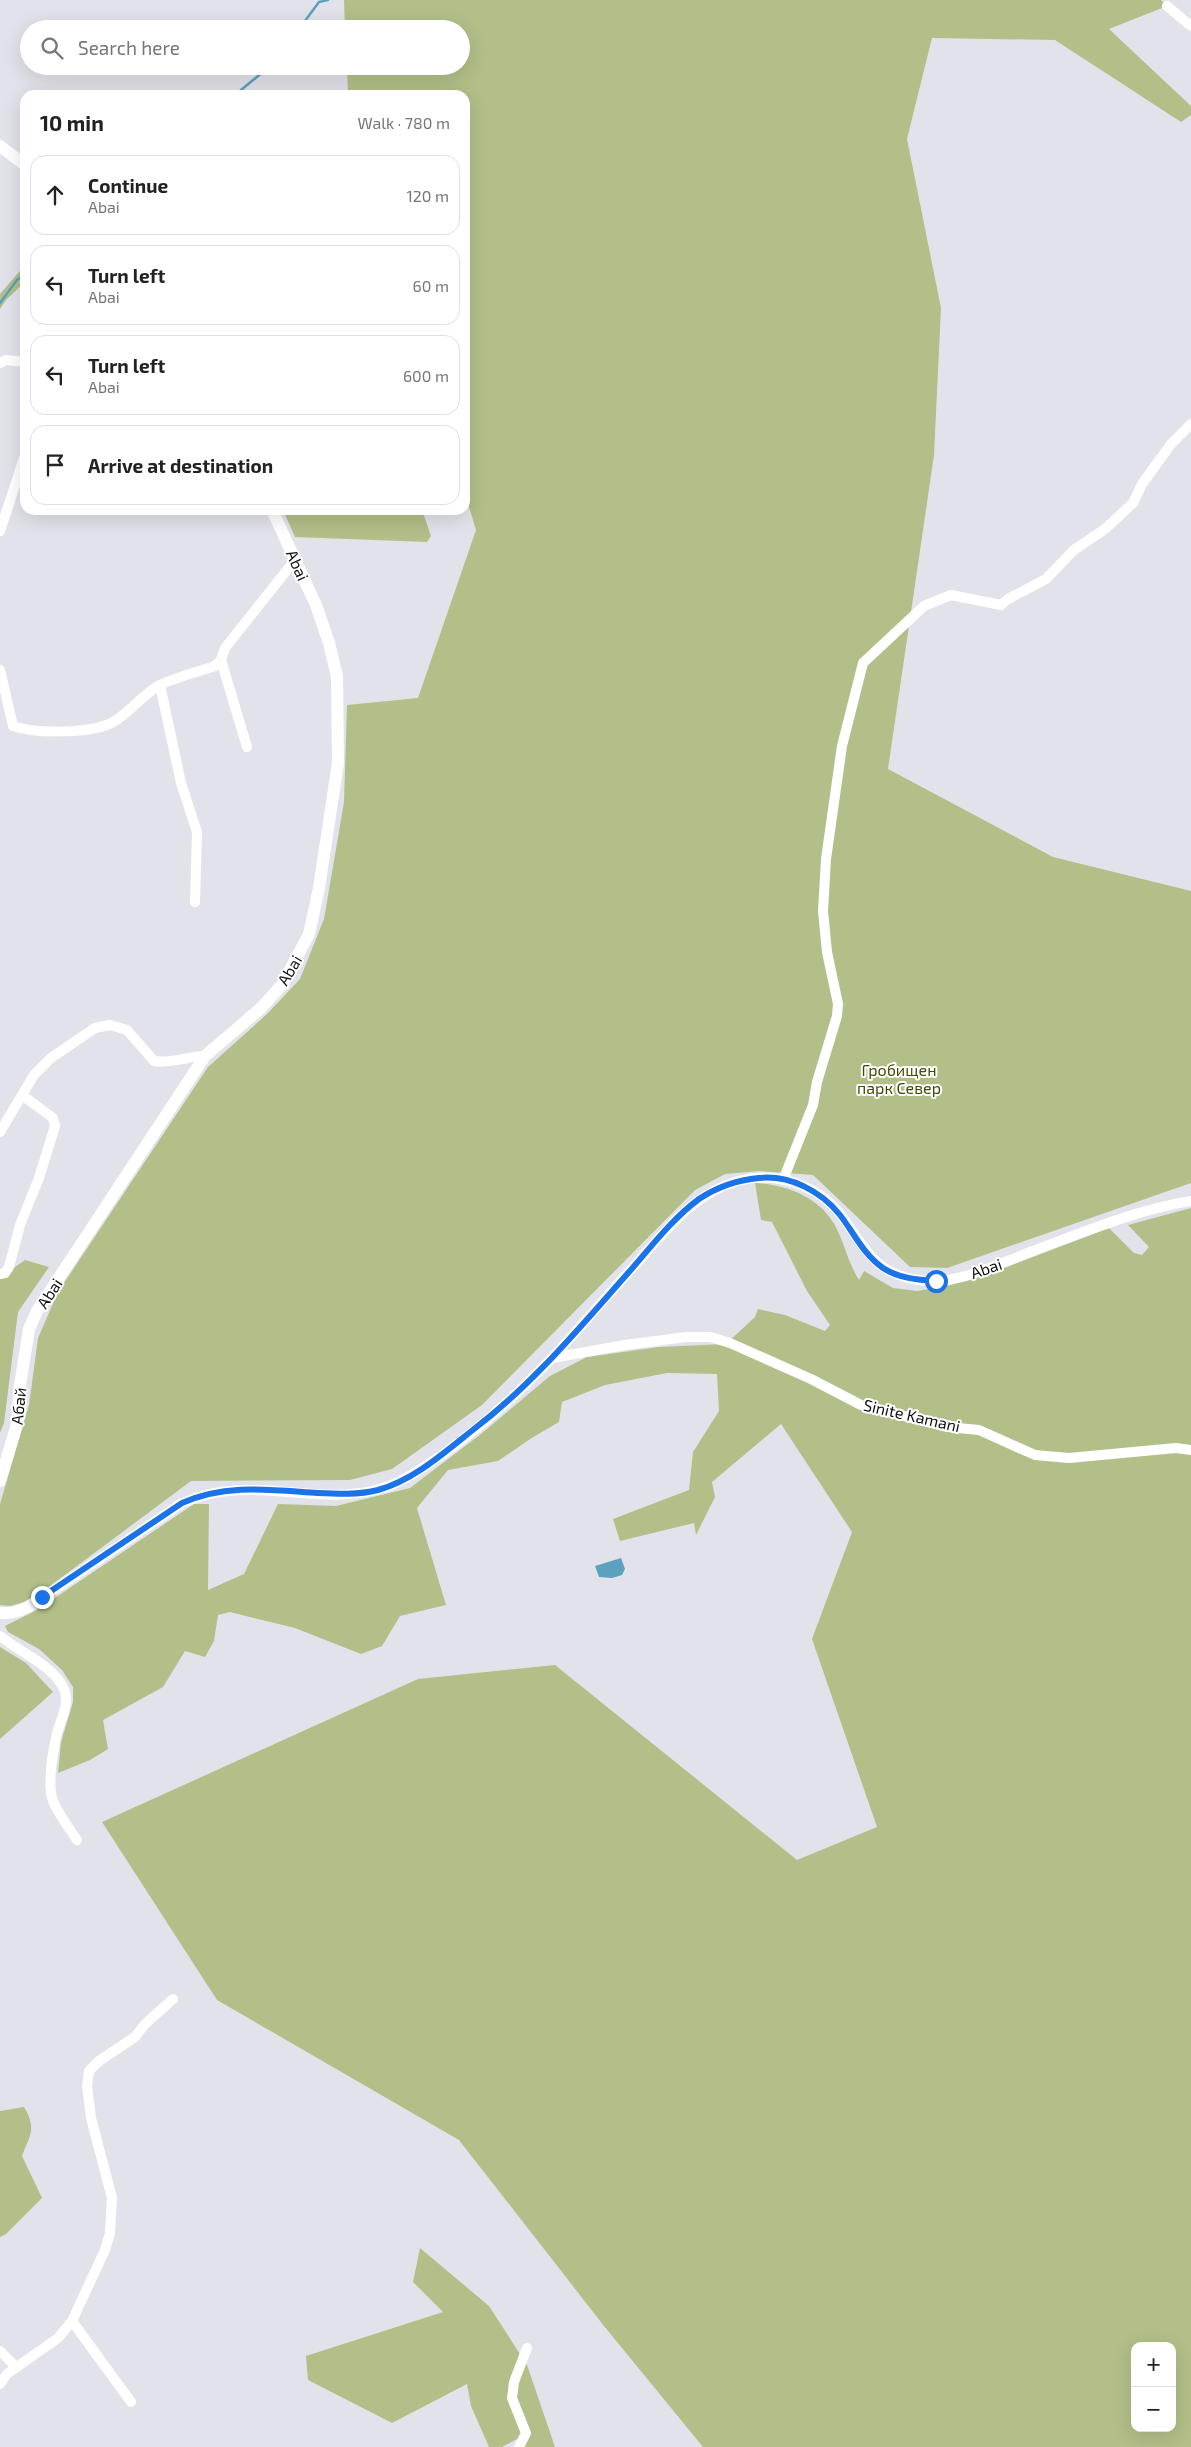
<!DOCTYPE html>
<html lang="en">
<head>
<meta charset="utf-8">
<style>
  :root { --surface:#fff; --page:#f6f6f6; --text:#222; --muted:#767676; --line:#e0e0e0 }
  body { margin:0; font-family:"Exo 2",sans-serif; background:var(--page); color:var(--text) }
  .controls { position:absolute; right:15px; bottom:15px; display:grid; overflow:hidden; border-radius:10px; box-shadow:0 5px 20px #0002 }
  .controls button { width:45px; height:45px; display:grid; place-items:center; padding:0; border:0; border-bottom:1px solid var(--line); background:var(--surface); color:var(--text); font:25px sans-serif }
  .stop { position:absolute; width:15px; height:15px; margin:-11px; border:4px solid #1a73e8; border-radius:50%; background:#fff }
  .stop.end { background:#1a73e8; border-color:#fff; box-shadow:0 1px 5px #0008 }
  .list { margin:0; padding:0; list-style:none }
  h2 { display:flex; justify-content:space-between; align-items:center; height:65px; margin:0; padding:0 20px; font-size:21px }
  h2 small { font-size:16px; font-weight:400; color:var(--muted) }
  .list li { display:grid; grid-template-columns:32px 1fr auto; gap:15px; align-items:center; box-sizing:border-box; height:80px; margin:0 10px 10px; padding:0 10px; border:1px solid var(--line); border-radius:15px }
  .list b { display:block; font-size:19px; white-space:nowrap }
  .list p { margin:0; font-size:16px; white-space:nowrap; color:var(--muted) }
  .list em { font-size:16px; font-style:normal; color:var(--muted) }
  .icon { flex:none; width:28px; height:28px; fill:none; stroke:currentColor; stroke-width:2; stroke-linecap:round; stroke-linejoin:round }
  .map { position:relative; flex:none; width:1191px; height:2447px; overflow:hidden }
  .search { position:absolute; background:var(--surface); box-shadow:0 5px 20px #0002; left:20px; top:20px; width:450px; height:55px; display:flex; align-items:center; gap:12px; box-sizing:border-box; padding:0 18px; border-radius:28px; color:var(--muted); font-size:19px }
  .panel { position:absolute; background:var(--surface); box-shadow:0 5px 20px #0002; left:20px; top:90px; width:450px; height:425px; border-radius:15px }
  .map>svg:first-child { display:block }
  .green { fill:#b2bf89; fill-rule:evenodd }
  .water { fill:#5ca2be }
  .lines { fill:none; stroke-linecap:round; stroke-linejoin:round }
  .stream { stroke:#5ca2be; stroke-width:2.5 }
  .minor { stroke:#fff; stroke-width:10 }
  .tertiary { stroke:#fff; stroke-width:12 }
  .route { stroke:#1a73e8; stroke-width:6 }
  .labels { text-anchor:middle; dominant-baseline:central; stroke-width:4; stroke-linejoin:round; paint-order:stroke }
  .street-label { font-size:16px; fill:#101113; stroke:#fff }
  .park-label { font-size:16px; fill:#3f4a03; stroke:#fff }
</style>
</head>
<body>
<div class="map">
<svg width="1191" height="2447" viewBox="0 0 1191 2447">
  <rect width="100%" height="100%" fill="#e2e3ea"/>
  <!-- green -->
  <g class="green">
    <path d="M344 0H1161L1167 6 1109 29 1191 106V115L1181 122 1055 40 932 38 907 139 941 308 934 455 888 769 1053 857 1191 891V1183L947 1268 910 1267 813 1175 760 1171 725 1174 695 1190 482 1405 392 1469 350 1480 191 1481 50 1586 24 1602 10 1606 0 1605V1504L29 1405 38 1338 58 1292 208 1067 267 1014 300 979 324 919 344 802 347 705 418 698 476 530 465 494V95H348L347 66H461V29H345Z"/>
    <path d="M25 265V282L6 300 0 309V294Z"/>
    <path d="M283 510H422L431 536 427 542 295 537Z"/>
    <path d="M755 1183C784 1184 817 1196 833 1222 844 1240 847 1261 859 1280L864 1271 893 1288 917 1291 951 1285 996 1271 1109 1228 1134 1253 1142 1255 1149 1247 1128 1225 1191 1208V2447H703L604 2326 459 2140 217 2000 102 1822 418 1679 555 1665 797 1860 877 1827 812 1639 852 1532 781 1424 712 1482 715 1497 696 1535 694 1523 620 1541 613 1519 689 1490 693 1452 719 1411 717 1374 667 1373 605 1385 562 1402 559 1422 530 1439 498 1461 448 1470 417 1508 446 1605 400 1616 382 1646 361 1654 295 1628 230 1612 218 1615 214 1641 205 1657 185 1651 163 1687 103 1720 108 1749 90 1760 58 1773 61 1742 73 1702V1687L62 1670 39 1649 8 1632 5 1626 37 1610 194 1504H209L208 1590 244 1574 278 1504 336 1506 410 1488 481 1434 550 1376 587 1357 659 1347 726 1344 755 1317 758 1309 785 1315 825 1331 830 1325 807 1291 772 1222 761 1220ZM1135 2346H1172V2428H1135Z"/>
    <path d="M25 1260 49 1267 18 1312 4 1423 0 1433V1278Z"/>
    <path d="M0 1647 26 1663 53 1692 0 1739Z"/>
    <path d="M24 2107C37 2129 30 2135 22 2156L42 2198 6 2234 0 2237V2111Z"/>
    <path d="M420 2248 489 2306 527 2365 555 2447H521L517 2439 502 2447H489L471 2406 467 2384 392 2423 308 2380 306 2356 443 2312 413 2282Z"/>
  </g>
  <!-- water -->
  <path class="water" d="M621 1558 625 1569 622 1575 612 1578 599 1577 595 1566Z"/>
  <g class="lines">
    <!-- stream -->
    <g class="stream">
      <path d="M299 29 319 2 328 0"/>
      <path d="M235 95 270 66"/>
      <path d="M0 303 17 280 25 274"/>
    </g>
    <!-- minor -->
    <g class="minor">
      <path d="M1167 6 1191 26"/>
      <path d="M0 363 6 360 25 362"/>
      <path d="M0 531 25 455"/>
      <path d="M221 660 247 747"/>
      <path d="M0 670 13 726C35 734 95 734 115 721 131 711 143 694 160 685 176 677 197 672 215 666L221 660 225 648 295 560"/>
      <path d="M160 685 181 783 197 832 195 902"/>
      <path d="M0 1132 22 1095"/>
      <path d="M783 1180 813 1105 817 1082 837 1016 838 1004 827 952 823 911 826 859 842 746 863 663 924 606 951 595 1001 605 1008 599 1046 579 1074 550 1105 529 1133 503 1142 484 1171 444 1191 424"/>
      <path d="M0 1274 5 1273 9 1267 20 1225 39 1178 55 1126 53 1118 22 1095 34 1075 51 1058 95 1028 110 1025 127 1030 154 1061C171 1064 188 1056 205 1056"/>
      <path d="M552 1358 625 1345 686 1337H710L730 1343 811 1379 861 1405 947 1427 979 1430 1035 1455 1069 1458 1176 1448 1191 1450"/>
      <path d="M36 1602 182 1503C249 1473 311 1506 376 1490 394 1486 409 1477 424 1467 470 1437 513 1399 551 1359 579 1329 606 1297 634 1266 664 1233 693 1193 738 1181 775 1171 816 1184 840 1214 865 1246 872 1273 918 1280 957 1286 997 1264 1033 1251 1084 1232 1136 1210 1191 1201"/>
      <path d="M0 1636C18 1651 54 1666 64 1689 70 1704 61 1719 57 1733 53 1751 47 1784 53 1801 59 1815 69 1828 77 1840"/>
      <path d="M72 2321 131 2402"/>
      <path d="M0 2351 16 2367"/>
      <path d="M0 2384 7 2374 58 2338 72 2321 105 2250 110 2233 112 2198 91 2118 87 2086 89 2071 99 2061 135 2037 145 2024 173 1999"/>
      <path d="M519 2447 526 2433 512 2398 514 2382 527 2348"/>
    </g>
    <!-- tertiary -->
    <g class="tertiary">
      <path d="M0 146 25 165"/>
      <path d="M0 1481 18 1421 19 1392 29 1329 37 1311 205 1056 260 1009 282 985 309 934 319 888 338 763 337 676 329 643 316 605 272 510"/>
      <path d="M0 1613C13 1614 25 1610 36 1602"/>
    </g>
  </g>
  <g class="lines">
    <!-- route -->
    <path class="route" d="M42 1597 182 1503C226 1483 272 1490 318 1493 338 1494 358 1495 378 1490 414 1480 445 1452 474 1429 533 1384 580 1327 629 1272 651 1247 672 1219 699 1199 717 1187 738 1180 759 1178 790 1175 821 1191 840 1215 854 1233 863 1254 883 1268 898 1278 918 1280 936 1281"/>
  </g>
  <g class="labels">
    <!-- street labels -->
    <g class="street-label">
      <text transform="translate(298 565) rotate(66)">Abai</text>
      <text transform="translate(289 970) rotate(-59)">Abai</text>
      <text transform="translate(986 1268) rotate(-19)">Abai</text>
      <text transform="translate(49 1293) rotate(-57)">Abai</text>
      <text transform="translate(18 1406) rotate(-84)">Абай</text>
      <text transform="translate(912 1415) rotate(13)">Sinite Kamani</text>
    </g>
    <!-- park labels -->
    <g class="park-label">
      <text x="899" y="1069">Гробищен<tspan x="899" dy="18">парк Север</tspan></text>
    </g>
  </g>
</svg>
<div class="controls">
<button>+</button>
<button>−</button>
</div>
<div class="stop" style="left:936px;top:1281px"></div>
<div class="stop end" style="left:42px;top:1597px"></div>
<div class="search"><svg class="icon" aria-label="search" viewBox="0 0 24 24"><circle cx="10" cy="10" r="6"/><path d="M15 15l6 6"/></svg>Search here</div>
<section class="panel">
<h2>10 min<small>Walk · 780 m</small></h2>
<ul class="list">
<li><svg class="icon" aria-label="ahead" viewBox="0 0 24 24"><path d="M12 20V5M6 11l6-6 6 6"/></svg><div><b>Continue</b><p>Abai</p></div><em>120 m</em></li>
<li><svg class="icon" aria-label="left" viewBox="0 0 24 24"><path d="M17 20v-9H6M10 6l-5 5 5 5"/></svg><div><b>Turn left</b><p>Abai</p></div><em>60 m</em></li>
<li><svg class="icon" aria-label="left" viewBox="0 0 24 24"><path d="M17 20v-9H6M10 6l-5 5 5 5"/></svg><div><b>Turn left</b><p>Abai</p></div><em>600 m</em></li>
<li><svg class="icon" aria-label="arrive" viewBox="0 0 24 24"><path d="M6 21V4h12l-3 4 3 4H6"/></svg><div><b>Arrive at destination</b></div></li>
</ul>
</section>
</div>
</body>
</html>
